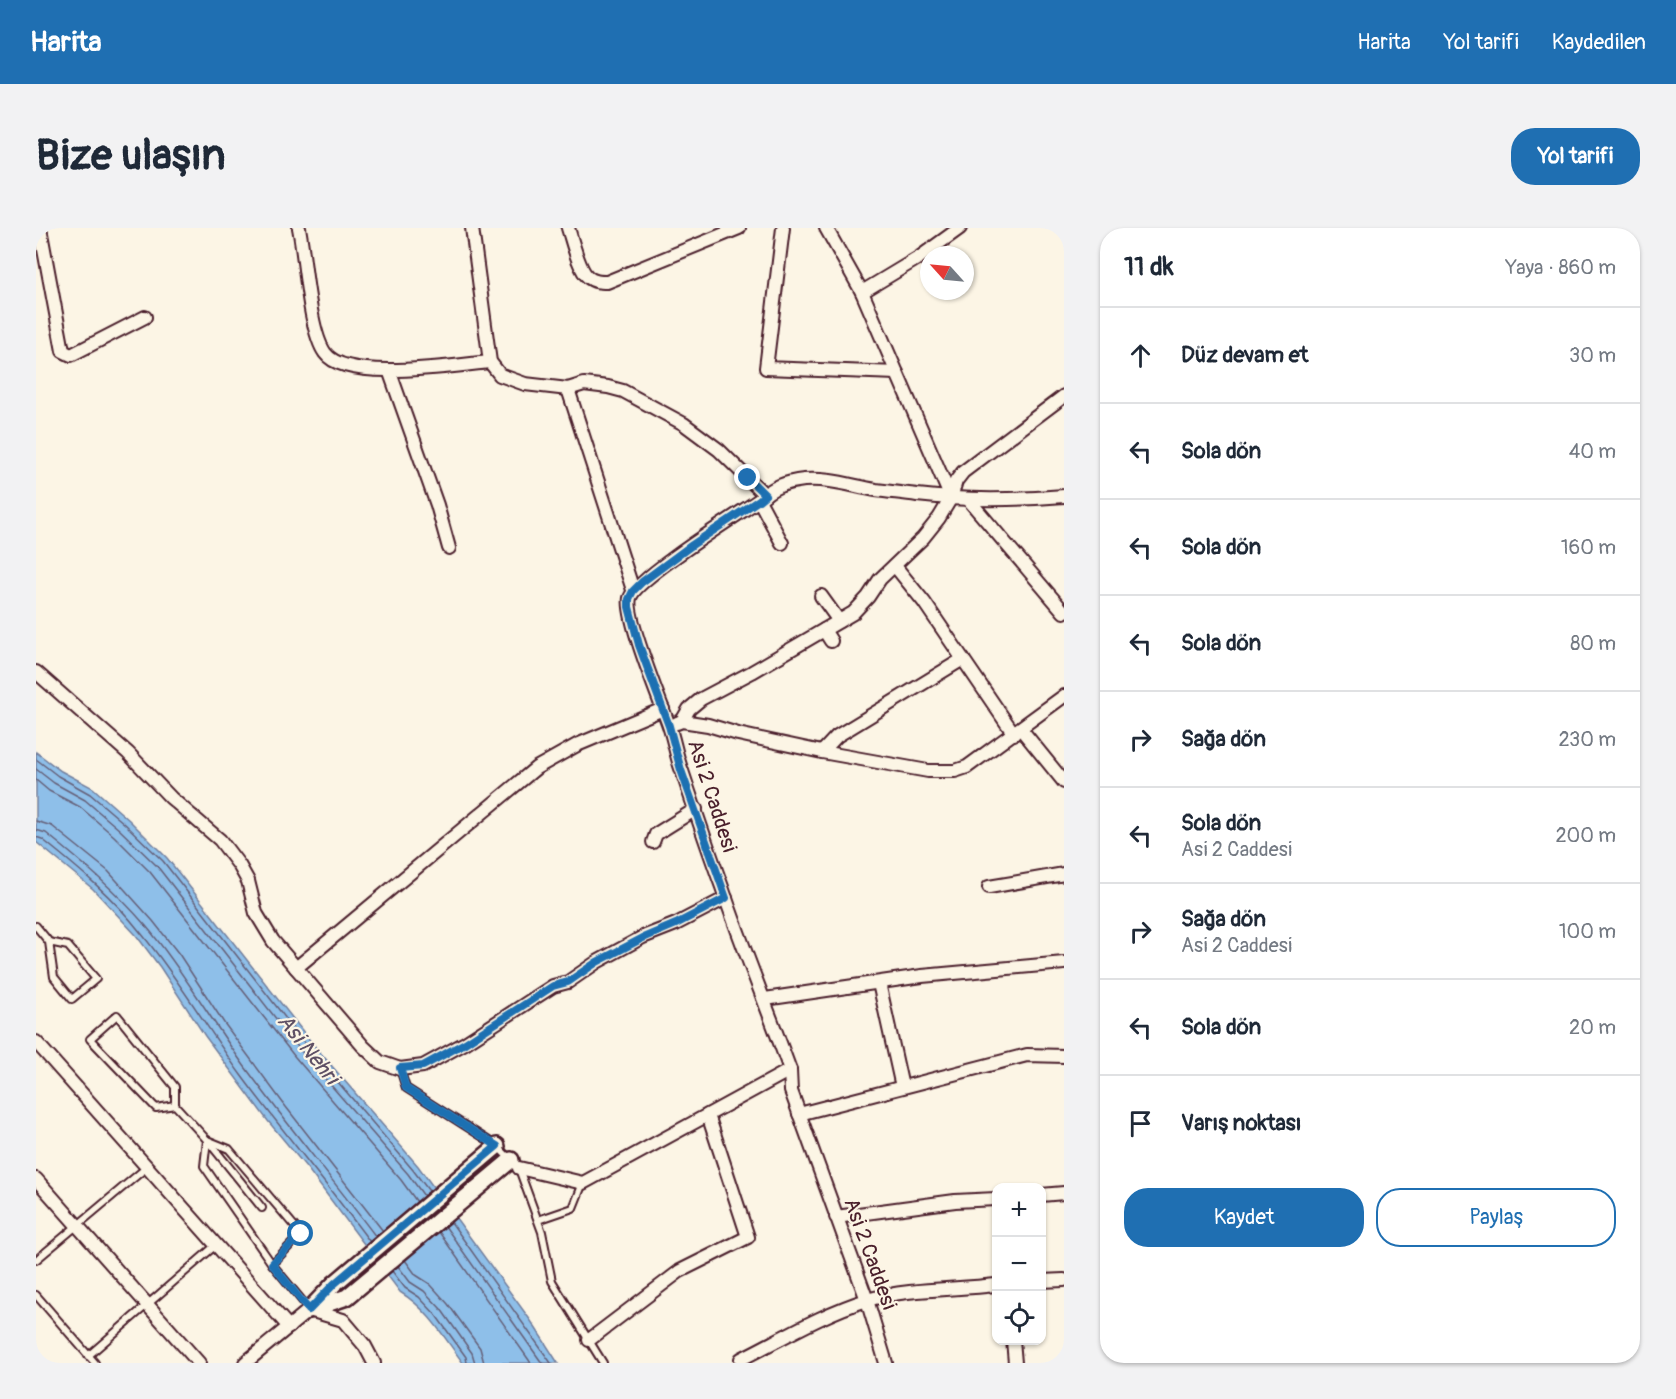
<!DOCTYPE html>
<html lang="tr">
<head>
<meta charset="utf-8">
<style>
  :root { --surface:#fff; --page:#f2f2f3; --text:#1f2937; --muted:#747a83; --line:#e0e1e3; --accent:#1f6fb2 }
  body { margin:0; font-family:Pangolin,sans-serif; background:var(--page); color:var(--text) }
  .controls { position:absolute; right:18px; bottom:18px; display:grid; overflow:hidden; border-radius:12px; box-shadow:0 2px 4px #0004 }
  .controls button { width:54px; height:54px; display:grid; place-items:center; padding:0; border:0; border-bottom:2px solid var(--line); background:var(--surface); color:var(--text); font:30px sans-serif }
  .compass { position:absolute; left:884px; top:18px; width:54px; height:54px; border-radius:50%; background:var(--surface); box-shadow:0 2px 4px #0004; rotate:297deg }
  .stop { position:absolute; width:18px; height:18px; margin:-14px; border:4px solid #1f6fb2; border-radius:50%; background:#fff }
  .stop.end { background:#1f6fb2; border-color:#fff; box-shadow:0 2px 6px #0008 }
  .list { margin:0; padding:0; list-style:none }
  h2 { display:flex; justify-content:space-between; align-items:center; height:78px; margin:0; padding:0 24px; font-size:26px }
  h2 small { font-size:20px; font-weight:400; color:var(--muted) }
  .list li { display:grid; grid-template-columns:39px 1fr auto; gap:18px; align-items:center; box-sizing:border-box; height:96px; padding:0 24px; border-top:2px solid var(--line) }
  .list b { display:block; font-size:22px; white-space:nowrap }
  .list p { margin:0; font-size:20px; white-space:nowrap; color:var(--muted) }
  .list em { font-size:20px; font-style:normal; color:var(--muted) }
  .actions { display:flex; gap:12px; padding:18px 24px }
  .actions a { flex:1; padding:14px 0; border:2px solid var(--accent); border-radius:24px; text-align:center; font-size:21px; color:var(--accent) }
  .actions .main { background:var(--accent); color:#fff }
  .icon { flex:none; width:33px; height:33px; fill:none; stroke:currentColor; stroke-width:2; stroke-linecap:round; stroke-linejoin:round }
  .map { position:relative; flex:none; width:1028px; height:1135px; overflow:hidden; border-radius:24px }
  header { display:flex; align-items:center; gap:36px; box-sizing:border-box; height:84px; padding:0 30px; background:var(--accent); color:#fff }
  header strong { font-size:28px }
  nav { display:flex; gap:33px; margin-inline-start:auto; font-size:21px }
  .intro { display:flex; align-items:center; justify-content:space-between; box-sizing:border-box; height:144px; padding:0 36px }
  h1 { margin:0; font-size:42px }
  .button { padding:15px 27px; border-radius:24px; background:var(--accent); color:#fff; font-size:21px; font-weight:700 }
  main { display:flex; gap:36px; padding:0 36px }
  aside { flex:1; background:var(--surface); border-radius:24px; box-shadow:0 2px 4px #0004 }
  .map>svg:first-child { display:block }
  .water { fill:#8ebfe9; stroke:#737f9d; stroke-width:1.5 }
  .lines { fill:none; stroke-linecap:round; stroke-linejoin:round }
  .shore { stroke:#655f77; stroke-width:1.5 }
  .service-casing { stroke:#4a1f2b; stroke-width:10 }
  .minor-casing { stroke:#4a1f2b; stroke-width:16 }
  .tertiary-casing { stroke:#4a1f2b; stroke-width:20 }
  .service { stroke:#fcf5e5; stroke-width:6 }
  .minor { stroke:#fcf5e5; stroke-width:12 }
  .tertiary { stroke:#fcf5e5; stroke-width:15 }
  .route { stroke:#1f6fb2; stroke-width:8 }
  .labels { text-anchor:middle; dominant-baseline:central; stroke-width:4.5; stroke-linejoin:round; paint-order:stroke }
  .street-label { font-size:21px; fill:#4a1f2b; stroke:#fcf5e5 }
  .water-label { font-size:22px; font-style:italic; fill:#5e4f64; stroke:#fcf5e5 }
</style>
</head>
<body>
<header>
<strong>Harita</strong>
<nav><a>Harita</a><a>Yol tarifi</a><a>Kaydedilen</a></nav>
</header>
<div class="intro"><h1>Bize ulaşın</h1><a class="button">Yol tarifi</a></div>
<main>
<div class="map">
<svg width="1028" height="1135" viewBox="0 0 1028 1135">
  <rect width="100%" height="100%" fill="#fcf5e5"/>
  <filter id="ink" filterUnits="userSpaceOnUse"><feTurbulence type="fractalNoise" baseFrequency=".0167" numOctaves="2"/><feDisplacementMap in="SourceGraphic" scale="12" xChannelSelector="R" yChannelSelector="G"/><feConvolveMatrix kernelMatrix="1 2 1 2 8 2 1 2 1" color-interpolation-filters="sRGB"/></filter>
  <g filter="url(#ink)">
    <!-- water -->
    <path class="water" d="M0 524 25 543 57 560 93 592 131 630 276 815 382 938 495 1093 522 1135H427C408 1109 392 1081 364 1064L271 940 232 893 169 808 124 739 100 707 57 661 0 614Z"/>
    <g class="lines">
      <!-- shore -->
      <g class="shore">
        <path d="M0 531 22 548 54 566 89 596 127 633 272 819 377 942 393 963"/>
        <path d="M0 541 18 555 49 572 84 602 121 638 266 824 372 946 388 968"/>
        <path d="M0 552 13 563 44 579 78 608 114 644 259 829 365 952 381 974"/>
        <path d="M0 593 16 598 72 643 117 693 143 726 188 795 250 879 347 1003"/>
        <path d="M0 602 10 605C46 634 80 663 110 698 148 743 177 796 212 843 253 899 298 953 340 1009"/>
        <path d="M0 609 6 611C42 640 77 669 105 705 142 750 171 800 205 847 247 904 292 957 334 1014"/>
        <path d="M415 994 515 1135"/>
        <path d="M409 998 506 1135"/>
        <path d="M403 1004 495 1135"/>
        <path d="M369 1032 380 1047 394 1056 412 1076 444 1120 448 1135"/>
        <path d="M362 1038 374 1054 388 1063 405 1081 436 1125 439 1135"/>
        <path d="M356 1043 369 1060 383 1069 399 1086 430 1129 431 1135"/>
      </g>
      <defs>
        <g id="service">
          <path d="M0 698 13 714 18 749 36 771 60 751 32 718 13 714"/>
          <path d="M364 841 370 860 461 918 474 931"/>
          <path d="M139 877 120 880 54 811 81 787 139 859V877L171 912 168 938 236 1036 273 1081"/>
          <path d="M171 912 193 921 265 1006 236 1036"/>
          <path d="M172 913 226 980"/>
          <path d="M483 941 506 1004 516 1053 567 1135"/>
          <path d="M502 992 537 980 547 955"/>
          <path d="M0 1032 111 939"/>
          <path d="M0 1067 59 1135"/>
          <path d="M52 1128 180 1017"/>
        </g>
        <g id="minor">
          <path d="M4 0 27 123 35 127 109 89"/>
          <path d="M263 0C269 29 273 103 289 125 310 155 420 137 454 134"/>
          <path d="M436 0 454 134 464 147 489 156 532 161 548 156 572 159 587 163 648 196 683 222 729 267"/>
          <path d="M532 0C536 12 543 42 552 49 558 54 564 54 571 54L703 0"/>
          <path d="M747 0 730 140 861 145"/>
          <path d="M790 0 826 64 915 270"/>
          <path d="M826 64 884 29 924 0"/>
          <path d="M353 142 401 277 413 320"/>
          <path d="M532 161 597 362"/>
          <path d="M932 271 1028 384"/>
          <path d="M723 272 746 315"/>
          <path d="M859 338 888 374 978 506"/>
          <path d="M785 368 803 393"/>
          <path d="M788 402 795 413"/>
          <path d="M0 444 92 525 135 570 184 612 203 637 212 653 220 685 237 713 327 818 344 834 364 841 387 838 429 815 517 758 532 754 561 734 607 709 640 696 690 670"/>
          <path d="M646 493 653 481 665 471 716 444 817 385 832 369 844 351 887 310 903 290 915 270 920 253 927 244 1028 168"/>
          <path d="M641 495 646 493 672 497 702 506 786 524 892 543H919L931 539 1028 468"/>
          <path d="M985 501 1028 554"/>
          <path d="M786 524 801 508 927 431"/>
          <path d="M617 614 620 606 660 581"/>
          <path d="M953 659 1028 646"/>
          <path d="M260 740 500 540 541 517 627 481"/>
          <path d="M843 755 866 859"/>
          <path d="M729 771 886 748 1028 735"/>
          <path d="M0 814 253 1099"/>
          <path d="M763 886 991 827 1028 828"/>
          <path d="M483 940 547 955 754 842"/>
          <path d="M0 951 163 1135"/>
          <path d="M1005 967 1028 965"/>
          <path d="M800 989 919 973 960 971"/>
          <path d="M1005 1053 1028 1052"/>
          <path d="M553 1112 644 1043 712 1009 672 887"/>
          <path d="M977 1112 979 1135"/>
          <path d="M705 1131C745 1111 788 1085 831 1072 873 1060 918 1062 960 1057"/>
          <path d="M209 1135 273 1082 307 1092 329 1118 338 1135"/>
          <path d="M850 1135 831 1072 755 863 754 842C732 781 707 721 686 659 672 621 659 582 646 543 640 528 638 511 632 495 624 473 589 388 594 370 599 351 701 287 723 272 736 259 750 254 768 252 793 250 816 258 840 262 854 264 868 265 881 267 931 273 979 272 1028 268"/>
        </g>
        <g id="tertiary">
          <path d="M275 1080 298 1056 461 918"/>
          <path d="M273 1082 311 1069 475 932"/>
        </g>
      </defs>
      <!-- service casing -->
      <use href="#service" class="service-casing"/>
      <!-- minor casing -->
      <use href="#minor" class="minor-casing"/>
      <!-- tertiary casing -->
      <use href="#tertiary" class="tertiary-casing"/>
      <!-- service -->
      <use href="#service" class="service"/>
      <!-- minor -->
      <use href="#minor" class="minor"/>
      <!-- tertiary -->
      <use href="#tertiary" class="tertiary"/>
    </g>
  </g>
  <g class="lines" filter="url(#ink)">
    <!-- route -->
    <path class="route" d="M265 1006 236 1036 273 1082 298 1056 461 918 370 860 364 840 387 838 429 815 517 758 532 754 561 734 607 710 640 696 690 670 645 542 633 498 603 417 593 379V371L597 363 606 354 656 317 723 272 729 267 712 250"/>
  </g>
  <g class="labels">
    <!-- street labels -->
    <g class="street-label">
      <text transform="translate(676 568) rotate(72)">Asi 2 Caddesi</text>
      <text transform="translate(834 1026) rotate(70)">Asi 2 Caddesi</text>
    </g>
    <!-- water labels -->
    <g class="water-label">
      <text transform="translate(272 821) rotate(51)">Asi Nehri</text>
    </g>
  </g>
</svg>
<div class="controls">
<button>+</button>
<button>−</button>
<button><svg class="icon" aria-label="locate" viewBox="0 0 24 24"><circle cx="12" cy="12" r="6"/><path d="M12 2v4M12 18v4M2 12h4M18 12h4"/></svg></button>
</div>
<svg class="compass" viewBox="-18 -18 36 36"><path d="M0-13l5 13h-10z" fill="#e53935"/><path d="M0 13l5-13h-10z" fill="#747a83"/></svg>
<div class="stop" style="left:265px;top:1006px"></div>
<div class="stop end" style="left:712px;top:250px"></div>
</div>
<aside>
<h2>11 dk<small>Yaya · 860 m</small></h2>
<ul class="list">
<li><svg class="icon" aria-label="ahead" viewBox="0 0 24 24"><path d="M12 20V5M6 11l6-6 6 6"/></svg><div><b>Düz devam et</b></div><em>30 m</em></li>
<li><svg class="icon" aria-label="left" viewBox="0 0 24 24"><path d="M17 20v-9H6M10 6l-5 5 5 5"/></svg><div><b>Sola dön</b></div><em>40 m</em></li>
<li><svg class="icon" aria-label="left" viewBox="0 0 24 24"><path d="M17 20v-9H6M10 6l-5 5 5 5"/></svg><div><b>Sola dön</b></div><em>160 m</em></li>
<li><svg class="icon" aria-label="left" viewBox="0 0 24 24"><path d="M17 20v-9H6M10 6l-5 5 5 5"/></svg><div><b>Sola dön</b></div><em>80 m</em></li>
<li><svg class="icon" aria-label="right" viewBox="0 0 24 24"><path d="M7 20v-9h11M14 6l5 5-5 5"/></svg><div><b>Sağa dön</b></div><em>230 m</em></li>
<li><svg class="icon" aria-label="left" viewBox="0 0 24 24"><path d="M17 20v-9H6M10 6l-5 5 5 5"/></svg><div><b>Sola dön</b><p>Asi 2 Caddesi</p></div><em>200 m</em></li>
<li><svg class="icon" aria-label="right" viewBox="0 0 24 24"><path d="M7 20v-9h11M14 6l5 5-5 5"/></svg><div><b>Sağa dön</b><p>Asi 2 Caddesi</p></div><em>100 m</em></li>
<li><svg class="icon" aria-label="left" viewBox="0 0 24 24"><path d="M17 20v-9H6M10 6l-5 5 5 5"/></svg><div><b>Sola dön</b></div><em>20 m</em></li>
<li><svg class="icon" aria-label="arrive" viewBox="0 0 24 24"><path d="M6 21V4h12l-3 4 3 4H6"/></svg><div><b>Varış noktası</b></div></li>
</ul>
<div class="actions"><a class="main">Kaydet</a><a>Paylaş</a></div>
</aside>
</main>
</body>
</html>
